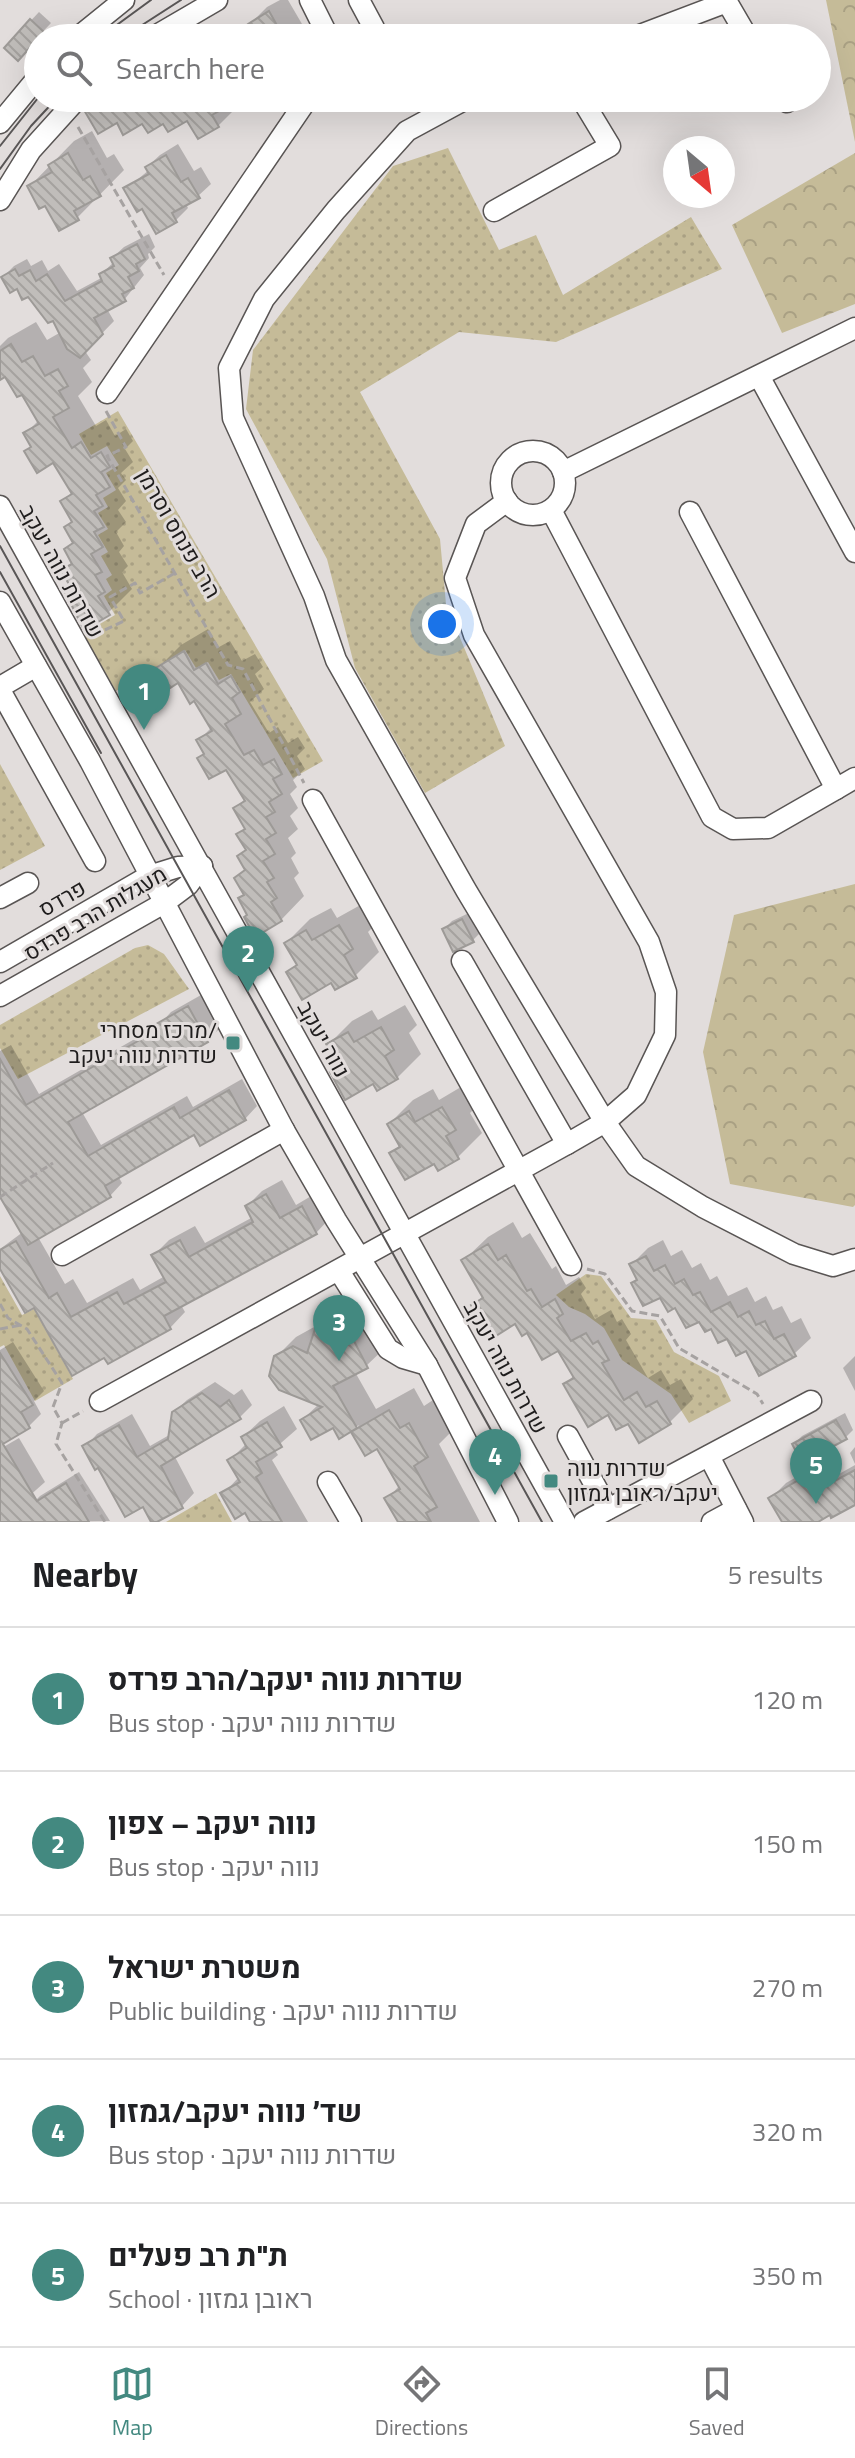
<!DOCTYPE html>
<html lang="en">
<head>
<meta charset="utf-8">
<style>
  :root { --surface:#fff; --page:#f2f2f2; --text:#202124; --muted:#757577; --line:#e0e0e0; --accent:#438980 }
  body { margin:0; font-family:"Titillium Web",Heebo,sans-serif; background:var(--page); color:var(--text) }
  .compass { position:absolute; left:663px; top:136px; width:72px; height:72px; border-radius:50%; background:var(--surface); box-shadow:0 8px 32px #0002; rotate:151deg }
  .you { position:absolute; left:442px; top:624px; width:28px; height:28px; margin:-20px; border:6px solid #fff; border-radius:50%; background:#1a73e8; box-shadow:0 0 0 12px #1a73e833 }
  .badge { display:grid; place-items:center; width:52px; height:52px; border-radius:50%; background:var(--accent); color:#fff; font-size:26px; font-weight:700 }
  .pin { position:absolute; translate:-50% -66px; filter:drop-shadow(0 2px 4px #0008) }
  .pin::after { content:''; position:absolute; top:42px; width:28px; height:24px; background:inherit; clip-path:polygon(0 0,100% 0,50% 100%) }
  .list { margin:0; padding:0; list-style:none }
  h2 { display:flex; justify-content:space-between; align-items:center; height:104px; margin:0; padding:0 32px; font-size:34px }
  h2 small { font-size:26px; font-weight:400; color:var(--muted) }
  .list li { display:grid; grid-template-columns:52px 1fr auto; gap:24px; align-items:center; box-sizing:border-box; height:144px; padding:0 32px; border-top:2px solid var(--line) }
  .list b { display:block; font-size:30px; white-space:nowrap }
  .list p { margin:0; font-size:26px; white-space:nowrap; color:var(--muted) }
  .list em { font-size:26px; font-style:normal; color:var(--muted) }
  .icon { flex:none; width:44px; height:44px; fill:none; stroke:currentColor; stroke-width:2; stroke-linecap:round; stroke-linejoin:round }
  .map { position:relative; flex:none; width:855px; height:1522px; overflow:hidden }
  .search { position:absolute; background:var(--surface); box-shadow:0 8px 32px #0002; left:24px; right:24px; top:24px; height:88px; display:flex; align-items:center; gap:20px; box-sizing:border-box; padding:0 28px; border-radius:44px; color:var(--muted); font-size:30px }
  .sheet { height:824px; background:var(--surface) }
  nav { display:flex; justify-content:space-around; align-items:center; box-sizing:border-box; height:112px; border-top:2px solid var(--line); background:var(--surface); font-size:22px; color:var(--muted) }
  nav a { display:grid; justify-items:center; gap:4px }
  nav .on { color:var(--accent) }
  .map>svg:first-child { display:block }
  .green { fill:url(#green-dots) }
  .forest { fill:url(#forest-crowns) }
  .shadow { fill:#0003 }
  .building { fill:url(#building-back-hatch); stroke:#9d9a97; stroke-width:2 }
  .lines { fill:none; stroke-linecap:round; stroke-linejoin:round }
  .minor-casing { stroke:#595554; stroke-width:23 }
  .path { stroke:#a6a2a1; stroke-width:3; stroke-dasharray:8 4; stroke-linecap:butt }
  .minor { stroke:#fff; stroke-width:20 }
  .tram { stroke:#595656; stroke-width:2 }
  .poi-dot { fill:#438980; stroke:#e2dddc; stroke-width:3 }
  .labels { text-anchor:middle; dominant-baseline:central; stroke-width:6; stroke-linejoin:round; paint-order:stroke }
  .street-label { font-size:22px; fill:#1f1d1d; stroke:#e2dddc }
  .poi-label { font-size:22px; fill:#1f1d1d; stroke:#e2dddc; text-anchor:end }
</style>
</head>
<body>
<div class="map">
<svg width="855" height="1522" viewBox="0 0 855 1522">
  <defs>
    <pattern id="green-dots" width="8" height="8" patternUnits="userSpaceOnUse" patternTransform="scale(2)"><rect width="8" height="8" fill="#c5bb98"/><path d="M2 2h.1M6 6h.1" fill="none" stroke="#a9a083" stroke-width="1.8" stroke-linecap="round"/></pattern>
    <pattern id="forest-crowns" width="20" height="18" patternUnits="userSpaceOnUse" patternTransform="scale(2)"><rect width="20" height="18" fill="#c5bb98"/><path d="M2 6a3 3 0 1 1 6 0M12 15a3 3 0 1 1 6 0" fill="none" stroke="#a9a083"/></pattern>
    <pattern id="building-back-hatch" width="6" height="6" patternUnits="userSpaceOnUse" patternTransform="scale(2)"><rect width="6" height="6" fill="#c0bdba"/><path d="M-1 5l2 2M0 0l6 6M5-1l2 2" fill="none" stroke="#a5a29f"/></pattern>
  </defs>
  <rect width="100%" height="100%" fill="#e2dddc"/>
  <!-- green -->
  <g class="green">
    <path d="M448 148 499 250 536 235 563 295 691 217 722 269 556 342 459 332 360 392 440 539 446 604 505 746 425 793 355 668 327 559 246 409 253 350 393 166Z"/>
    <path d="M118 411 323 761 293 778 231 674 219 680 208 662 196 668 185 650 116 691 83 634 115 615 104 596 112 590 106 579 112 575 101 556 108 552 98 535 108 529 98 513 108 507 103 498 116 490 106 473 119 465 107 446 91 455 79 434Z"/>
    <path d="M0 764 45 846 0 870Z"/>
    <path d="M148 945 164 954 189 989 18 1079 0 1048V1025L135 948Z"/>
    <path d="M586 1274 601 1276 631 1318 656 1320 674 1352 719 1376 731 1401 689 1423 671 1394 622 1360 604 1328 585 1314 569 1307 556 1295Z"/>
    <path d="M0 1276 22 1315 34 1309 73 1379 35 1401 4 1345 0 1347Z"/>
    <path d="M216 1493 232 1522H166Z"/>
  </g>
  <!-- forest -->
  <g class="forest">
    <path d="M826 0H855V142Z"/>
    <path d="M855 153V304L782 333 732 225Z"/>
    <path d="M855 884V1205L853 1207 730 1184 703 1052 734 915Z"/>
  </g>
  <!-- shadow -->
  <g class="shadow">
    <path d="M280 0H288L302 24 288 38H239L254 30 250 24 267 7Z"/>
    <path d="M39 12 51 23 18 58 6 47Z"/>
    <path d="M92 98H238L231 102 235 109 218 126 199 137 188 118 164 121 117 120Z"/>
    <path d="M92 131 107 158 114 154 124 170 77 218 46 204 29 187 74 141Z"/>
    <path d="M178 144 194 171 201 167 211 184 198 196 186 204 188 208 176 220 143 206 126 189 149 170 147 167 160 155Z"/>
    <path d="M149 234 155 247 148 254 149 258 140 268 144 275 124 300 107 309 114 321 85 351 91 360 83 368 92 382 78 396 96 426 106 420 115 436 126 429 133 441 125 449 133 462 121 473 126 480 118 488 126 501 118 510 126 522 116 532 124 546 119 552 128 566 122 572 132 589 108 613 73 586 63 571 73 561 66 549 74 541 66 528 74 520 63 501 72 492 54 461 26 452 32 445 25 434 39 420 22 392 6 374 0 378V346L8 338 36 322 47 340 61 332 54 318 29 294 3 277 14 266 27 259 31 266 42 260 48 271 59 264 77 291 103 277 101 274 114 262 112 258 124 247Z"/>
    <path d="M208 629 219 647 230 641 242 661 255 654 263 667 255 674 264 689 250 702 269 733 278 727 288 743 298 737 305 748 297 756 305 769 293 780 297 787 290 794 298 808 290 816 298 829 288 838 296 853 291 858 299 873 294 878 304 896 281 920 249 914 240 899 245 893 236 878 246 868 239 856 247 848 239 835 247 827 235 808 246 798 227 767 199 758 205 752 198 741 212 727 195 699 178 680 157 669 181 645Z"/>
    <path d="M364 903 376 924 368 932 379 952 355 976 332 981 288 972 298 963 286 943 310 919 331 908 337 918Z"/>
    <path d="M471 912 481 932 473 940 454 949 444 929 452 921Z"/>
    <path d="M201 995 220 1028 207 1041 82 1112 101 1145 187 1096 193 1107 242 1079 257 1106 245 1119 195 1133 118 1176 122 1183 110 1196 38 1237 65 1284 73 1279 87 1303 133 1278 140 1290 165 1276 154 1255 169 1240 195 1226 205 1243 253 1217 247 1206 262 1191 282 1180 296 1205 318 1192 331 1217 316 1233 181 1305 185 1312 170 1328 105 1355 35 1306 0 1265V1249L23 1232 0 1193V1051L11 1045 39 1094 159 1025 171 1012Z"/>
    <path d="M405 1005 417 1025 409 1033 421 1054 397 1078 374 1081 332 1072 340 1065 329 1044 352 1021 372 1010 378 1020Z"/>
    <path d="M466 1084 478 1105 470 1113 482 1133 458 1157 435 1161 391 1153 401 1144 389 1124 413 1100 433 1089 439 1100Z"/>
    <path d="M513 1222 522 1238 530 1233 552 1269 556 1266 566 1285 579 1277 586 1288 581 1294 595 1319 611 1310 617 1322 622 1319 631 1334 626 1340 648 1378 661 1370 670 1385 681 1379 693 1399 670 1422 628 1421 608 1412 565 1385 574 1375 559 1348 516 1322 473 1305 484 1295 464 1260 488 1237Z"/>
    <path d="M663 1240 671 1256 682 1250 692 1268 701 1263 710 1280 717 1276 728 1296 747 1287 755 1302 766 1296 773 1310 782 1306 791 1323 801 1318 811 1338 794 1354 747 1349 676 1306 639 1278 631 1265 648 1248Z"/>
    <path d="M359 1295 386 1347 366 1366 355 1372 376 1409 414 1388 424 1406 433 1400 451 1432 439 1444 480 1522H400L387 1499 400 1485 378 1447 354 1432 359 1425 340 1436 334 1425 302 1420 319 1404 276 1357 296 1337 314 1327 317 1329 338 1307Z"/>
    <path d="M13 1342 44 1391 34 1401 41 1414 29 1426 0 1442V1350Z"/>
    <path d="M855 1356V1391L843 1368Z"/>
    <path d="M215 1382 234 1395 242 1389 252 1405 240 1417 174 1455 194 1493 182 1506 153 1522 143 1504 99 1466 85 1447 97 1434 132 1414 150 1446 171 1434 173 1413 187 1400Z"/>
    <path d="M284 1406 297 1429 274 1449 278 1455 272 1460 308 1522H252L245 1510 223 1494 239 1477 230 1460 247 1443 243 1437 260 1421Z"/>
    <path d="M845 1413 853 1430 845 1438 824 1449 839 1474 855 1465V1503L814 1522H784L771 1498 786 1483 800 1475 819 1453 794 1444 802 1436Z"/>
    <path d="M19 1438 45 1482 0 1522V1449Z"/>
    <path d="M855 1447V1464L850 1453Z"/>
    <path d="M79 1472 110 1521 36 1522 28 1508 40 1496Z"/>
  </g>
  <!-- building -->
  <g class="building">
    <path d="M269 11 284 38H256L248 24Z"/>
    <path d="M30 19 44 32 18 61 4 48Z"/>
    <path d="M91 98H103L106 104 116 98H175L181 108 198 98H242L212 115 219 127 198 139 187 121 168 132 163 124 148 133 142 124 123 135 117 123 98 134 84 110Z"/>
    <path d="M68 153 83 180 90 176 101 196 74 211 79 220 59 231 45 206 39 209 27 186 52 172 48 165Z"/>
    <path d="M166 155 181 182 188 178 200 198 172 213 177 222 156 234 142 209 137 212 123 188 149 174 145 167Z"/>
    <path d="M137 244 145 259 136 264 139 271 128 277 134 288 122 294 126 301 94 318 103 334 80 358 67 349 53 321 48 323 28 297 22 300 17 289 10 293 1 277 15 269 19 276 30 270 36 281 47 274 65 301 102 281 99 274 114 266 110 258Z"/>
    <path d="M11 344 22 362 33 356 45 376 58 369 68 386 59 391 69 408 53 417 72 448 81 442 91 458 101 452 110 467 101 472 110 487 96 495 103 506 94 511 104 527 94 532 103 547 91 554 102 572 95 575 105 592 98 596 110 615 84 630 65 592 71 588 61 570 72 564 64 549 73 543 64 527 72 522 60 501 72 494 53 463 37 473 24 451 31 447 23 433 39 424 22 395 17 397 5 377 0 380V351Z"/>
    <path d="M184 651 194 670 206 663 218 684 231 676 240 692 232 698 241 714 225 724 244 755 254 750 263 765 274 759 282 774 273 779 282 794 269 802 275 812 266 817 276 833 266 839 275 854 263 861 274 878 267 882 277 898 271 902 282 921 255 937 244 917 247 915 238 898 244 895 234 878 245 870 237 856 246 850 236 834 245 829 233 808 245 801 226 770 209 779 197 758 204 754 196 740 212 731 194 701 190 704 178 683 167 690 154 669Z"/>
    <path d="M462 919 474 942 453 952 442 929Z"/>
    <path d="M339 925 353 949 344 955 357 978 335 990 331 983 302 1000 286 972 297 965 284 943 306 930 312 940Z"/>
    <path d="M188 1006 208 1042 68 1122 88 1156 174 1107 180 1118 229 1090 246 1120 200 1146 194 1135 105 1186 111 1197 28 1245 0 1197V1059L26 1105 159 1029 156 1024Z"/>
    <path d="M381 1027 394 1050 385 1056 398 1079 377 1091 373 1084 345 1100 330 1072 339 1067 326 1044 348 1032 354 1042Z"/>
    <path d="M442 1107 456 1130 446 1136 459 1159 438 1171 434 1164 405 1180 389 1153 400 1147 387 1124 409 1111 415 1122Z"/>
    <path d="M266 1194 280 1218 302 1206 317 1234 164 1316 171 1329 108 1364 104 1358 72 1376 34 1308 25 1313 0 1269V1250L16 1241 49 1298 57 1293 71 1317 117 1292 124 1304 166 1282 151 1255 180 1240 189 1257 253 1222 245 1206Z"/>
    <path d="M488 1244 498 1260 506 1255 527 1291 531 1289 542 1307 555 1299 563 1314 557 1318 571 1341 586 1333 593 1344 598 1341 609 1360 602 1363 624 1400 637 1392 646 1407 657 1401 671 1424 639 1443 628 1424 616 1430 608 1415 588 1427 563 1384 574 1378 558 1351 542 1360 527 1333 522 1336 515 1324 491 1339 471 1305 483 1298 461 1260Z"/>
    <path d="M646 1256 654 1271 665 1265 675 1284 684 1279 693 1295 700 1292 711 1312 730 1302 738 1317 749 1311 756 1325 765 1321 774 1339 784 1334 796 1356 759 1376 746 1351 736 1356 727 1339 718 1343 711 1329 705 1332 699 1322 686 1328 675 1308 668 1312 660 1298 643 1306 631 1283 637 1280 629 1264Z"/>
    <path d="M339 1312 368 1368 333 1386 357 1428 339 1439 333 1428 311 1440 300 1420 322 1407 279 1390 269 1376 274 1356 293 1346 307 1353 316 1326Z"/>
    <path d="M0 1353 33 1405 21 1412 30 1428 3 1444 37 1501 66 1483 89 1522H0Z"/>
    <path d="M202 1393 220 1407 229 1400 241 1419 161 1466 183 1508 157 1522H151L143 1507 125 1517 98 1468 95 1470 82 1446 119 1425 137 1457 168 1439 172 1412Z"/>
    <path d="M389 1410 400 1428 409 1423 428 1457 414 1466 437 1507 426 1513 431 1522H398L384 1498 400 1489 377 1449 365 1456 351 1432Z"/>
    <path d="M836 1420 847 1439 802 1463 792 1444Z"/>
    <path d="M267 1422 282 1447 256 1462 262 1473 256 1477 282 1522H250L245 1513 235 1519 220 1493 240 1482 227 1460 247 1448 241 1437Z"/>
    <path d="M810 1465 822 1488 855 1470V1505L831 1518 830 1515 818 1522H782L768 1498 800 1479 797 1473Z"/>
  </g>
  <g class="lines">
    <defs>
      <g id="minor">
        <path d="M310 0 329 38"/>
        <path d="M359 0 374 28 359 38"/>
        <path d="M77 38 124 0"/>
        <path d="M152 38 217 0"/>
        <path d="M632 38 727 2 748 38"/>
        <path d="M468 98 407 131 336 210 264 299 229 368 233 418 314 596 336 660 466 890 605 1122 636 1095 665 1035 666 992 649 942 474 635 455 578 476 524 507 501"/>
        <path d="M784 98 787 102"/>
        <path d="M0 123 38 77"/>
        <path d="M0 200 31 150 78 98"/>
        <path d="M494 211 610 146 581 98"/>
        <path d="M759 376 855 552"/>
        <path d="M107 393 308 98"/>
        <circle cx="533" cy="483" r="32"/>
        <path d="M563 472 855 328"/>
        <path d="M0 506 565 1522"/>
        <path d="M551 510 712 817 733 829 768 828 836 789"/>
        <path d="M690 512 836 789 855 778"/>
        <path d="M0 602 90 761 284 1130 336 1220 427 1365 508 1522"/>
        <path d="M0 687 36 666"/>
        <path d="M0 690 95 861"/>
        <path d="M313 800 571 1265"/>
        <path d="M0 898 28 883"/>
        <path d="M0 962 149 876 178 867 202 866"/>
        <path d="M0 996 164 903 188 885 202 866"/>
        <path d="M567 1144 605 1122 636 1166 703 1207 794 1254 833 1266 855 1259"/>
        <path d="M62 1255 284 1130"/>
        <path d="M339 1271 388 1349 403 1358 427 1365"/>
        <path d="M100 1401 567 1144 462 961"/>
        <path d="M568 1436 608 1509"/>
        <path d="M709 1456 743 1522"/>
        <path d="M328 1482 351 1522"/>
        <path d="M584 1522 811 1401"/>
        <path d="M712 1522 736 1509"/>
      </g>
    </defs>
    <!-- minor casing -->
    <use href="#minor" class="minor-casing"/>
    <!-- path -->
    <g class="path">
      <path d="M78 127 164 275"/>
      <path d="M106 411 126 447 107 456 228 665 243 669 304 783"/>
      <path d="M94 635 124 621 110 597 135 583 140 593 175 573"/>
      <path d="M0 1197 53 1163"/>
      <path d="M587 1269 605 1274 632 1311 660 1316 679 1348 757 1394 763 1404"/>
      <path d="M0 1304 8 1318 27 1329 62 1383 53 1407 62 1423 56 1444 105 1522"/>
      <path d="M0 1329 21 1325"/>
      <path d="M62 1423 83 1411"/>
    </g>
    <!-- minor -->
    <use href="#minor" class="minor"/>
    <!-- tram -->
    <g class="tram">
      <path d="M99 38 151 0"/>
      <path d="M122 38 181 0"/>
      <path d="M0 146 38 98"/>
      <path d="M0 169 31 126 57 98"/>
      <path d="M0 546 542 1522"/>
      <path d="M0 572 101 753"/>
    </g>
  </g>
  <!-- markers -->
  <g class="poi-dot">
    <rect x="225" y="1035" width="16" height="16" rx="4"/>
    <rect x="543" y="1473" width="16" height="16" rx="4"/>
  </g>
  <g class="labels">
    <!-- street labels -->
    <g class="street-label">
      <text transform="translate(179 533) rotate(60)">הרב פנחס וסרמן</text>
      <text transform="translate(62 571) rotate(61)">שדרות נווה יעקב</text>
      <text transform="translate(62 898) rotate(-30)">פרדס</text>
      <text transform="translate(95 913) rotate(-31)">מעגלות הרב פרדס</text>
      <text transform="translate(324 1039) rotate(61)">נווה יעקב</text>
      <text transform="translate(506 1367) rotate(61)">שדרות נווה יעקב</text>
    </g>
    <!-- poi labels -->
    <g class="poi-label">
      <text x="217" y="1030">מרכז מסחרי/<tspan x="217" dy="25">שדרות נווה יעקב</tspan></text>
      <text x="567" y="1468" text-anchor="start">שדרות נווה<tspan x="567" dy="25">יעקב/ראובן גמזון</tspan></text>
    </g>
  </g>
</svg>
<svg class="compass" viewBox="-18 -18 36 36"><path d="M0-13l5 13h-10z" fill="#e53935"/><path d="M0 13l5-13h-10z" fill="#757577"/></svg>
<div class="you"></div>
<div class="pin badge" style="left:144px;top:730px">1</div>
<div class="pin badge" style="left:248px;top:992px">2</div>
<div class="pin badge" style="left:339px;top:1361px">3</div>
<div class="pin badge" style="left:495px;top:1495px">4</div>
<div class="pin badge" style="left:816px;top:1504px">5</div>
<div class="search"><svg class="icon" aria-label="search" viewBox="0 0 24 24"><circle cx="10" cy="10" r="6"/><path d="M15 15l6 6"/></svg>Search here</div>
</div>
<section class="sheet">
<h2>Nearby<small>5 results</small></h2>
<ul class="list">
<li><span class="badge">1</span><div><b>שדרות נווה יעקב/הרב פרדס</b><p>Bus stop · שדרות נווה יעקב</p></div><em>120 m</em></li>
<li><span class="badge">2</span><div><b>נווה יעקב – צפון</b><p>Bus stop · נווה יעקב</p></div><em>150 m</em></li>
<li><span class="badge">3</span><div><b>משטרת ישראל</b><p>Public building · שדרות נווה יעקב</p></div><em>270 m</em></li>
<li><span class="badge">4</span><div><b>שד׳ נווה יעקב/גמזון</b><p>Bus stop · שדרות נווה יעקב</p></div><em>320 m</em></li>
<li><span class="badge">5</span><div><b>ת&quot;ת רב פעלים</b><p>School · ראובן גמזון</p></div><em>350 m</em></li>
</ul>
</section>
<nav>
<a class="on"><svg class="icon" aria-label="map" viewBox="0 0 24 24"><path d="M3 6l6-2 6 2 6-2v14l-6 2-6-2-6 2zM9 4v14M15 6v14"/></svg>Map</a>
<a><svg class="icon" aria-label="directions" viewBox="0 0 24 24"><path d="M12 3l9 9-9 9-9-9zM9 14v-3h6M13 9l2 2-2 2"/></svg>Directions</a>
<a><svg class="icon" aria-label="saved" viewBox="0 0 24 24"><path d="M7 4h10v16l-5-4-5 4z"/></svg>Saved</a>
</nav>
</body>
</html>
